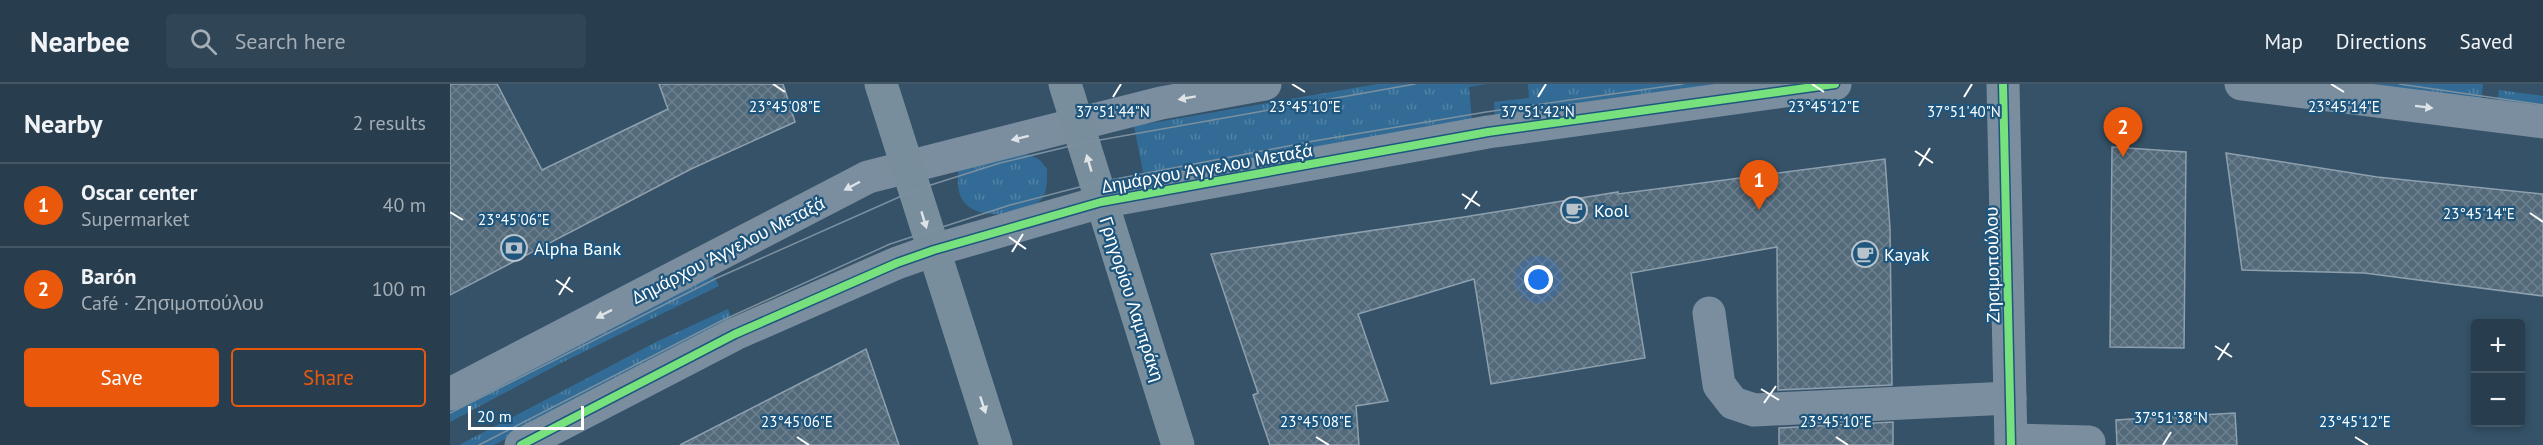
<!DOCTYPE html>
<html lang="en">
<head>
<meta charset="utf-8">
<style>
  :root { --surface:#283e4e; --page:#304555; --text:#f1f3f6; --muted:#a5aeb6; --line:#445766; --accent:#ea580c }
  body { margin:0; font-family:"PT Sans",sans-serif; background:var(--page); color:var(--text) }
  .controls { position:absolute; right:18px; bottom:18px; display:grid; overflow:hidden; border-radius:6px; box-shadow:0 3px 9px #0003 }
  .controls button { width:54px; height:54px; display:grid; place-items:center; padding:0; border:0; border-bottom:2px solid var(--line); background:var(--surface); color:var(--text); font:30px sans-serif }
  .scale { position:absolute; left:18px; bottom:15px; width:116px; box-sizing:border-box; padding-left:6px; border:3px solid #fff; border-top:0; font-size:16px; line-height:21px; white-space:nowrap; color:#fff; -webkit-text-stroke:4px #1f567e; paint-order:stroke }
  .you { position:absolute; left:1089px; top:196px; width:21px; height:21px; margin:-15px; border:4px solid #fff; border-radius:50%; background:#1a73e8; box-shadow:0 0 0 9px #1a73e833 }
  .badge { display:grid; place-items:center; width:39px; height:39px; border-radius:50%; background:var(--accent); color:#fff; font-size:20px; font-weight:700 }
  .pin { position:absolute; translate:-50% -50px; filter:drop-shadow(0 2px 3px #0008) }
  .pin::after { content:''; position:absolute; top:32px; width:21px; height:18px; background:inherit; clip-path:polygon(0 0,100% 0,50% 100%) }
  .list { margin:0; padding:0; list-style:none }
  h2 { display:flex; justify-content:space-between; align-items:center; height:78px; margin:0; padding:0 24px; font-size:26px }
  h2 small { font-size:20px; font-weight:400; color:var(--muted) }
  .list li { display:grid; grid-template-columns:39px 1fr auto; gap:18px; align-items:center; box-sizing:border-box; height:84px; padding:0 24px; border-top:2px solid var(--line) }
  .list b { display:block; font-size:22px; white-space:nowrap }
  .list p { margin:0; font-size:20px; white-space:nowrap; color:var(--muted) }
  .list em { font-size:20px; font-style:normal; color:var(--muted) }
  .actions { display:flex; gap:12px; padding:18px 24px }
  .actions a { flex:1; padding:14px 0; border:2px solid var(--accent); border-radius:6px; text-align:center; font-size:21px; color:var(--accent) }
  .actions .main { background:var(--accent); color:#fff }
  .icon { flex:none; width:33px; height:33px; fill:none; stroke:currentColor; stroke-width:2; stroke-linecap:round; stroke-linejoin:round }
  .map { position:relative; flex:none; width:2093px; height:361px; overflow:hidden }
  header { display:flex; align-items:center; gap:36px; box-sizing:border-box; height:84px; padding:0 30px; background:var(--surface); border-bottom:2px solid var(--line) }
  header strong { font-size:28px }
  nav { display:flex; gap:33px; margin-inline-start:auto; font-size:21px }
  .search { width:420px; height:54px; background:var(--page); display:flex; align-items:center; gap:15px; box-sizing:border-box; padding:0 21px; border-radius:6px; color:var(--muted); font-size:22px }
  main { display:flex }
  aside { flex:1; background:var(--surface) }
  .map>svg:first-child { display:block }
  .grass { fill:url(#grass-tufts) }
  .building { fill:url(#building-cross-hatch); stroke:#8ea0ae; stroke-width:1.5 }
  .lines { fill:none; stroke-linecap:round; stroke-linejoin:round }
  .minor { stroke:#7a8e9f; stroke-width:33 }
  .major { stroke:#798e9d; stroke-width:33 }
  .tram { stroke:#7c909f; stroke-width:1.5 }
  .cycleway-casing { stroke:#1f567e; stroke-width:11 }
  .cycleway { stroke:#77e17e; stroke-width:8 }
  .oneway { fill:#dee3e7 }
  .oneway2 { fill:#dee3e6 }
  .ticks { fill:none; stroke:#fff; stroke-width:2 }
  .labels { text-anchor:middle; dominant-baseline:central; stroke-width:4.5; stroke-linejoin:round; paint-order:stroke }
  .street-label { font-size:18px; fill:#fff; stroke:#1f567e }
  .poi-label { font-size:18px; fill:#fff; stroke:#1f567e; text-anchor:start }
  .ticks-label { font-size:15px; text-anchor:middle; fill:#fff; stroke:#1f567e; stroke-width:4.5; stroke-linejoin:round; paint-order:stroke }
</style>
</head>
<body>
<header>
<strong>Nearbee</strong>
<div class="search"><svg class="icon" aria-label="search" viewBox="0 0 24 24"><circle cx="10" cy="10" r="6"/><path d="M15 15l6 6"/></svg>Search here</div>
<nav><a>Map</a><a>Directions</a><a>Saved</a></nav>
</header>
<main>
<aside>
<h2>Nearby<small>2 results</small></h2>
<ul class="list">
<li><span class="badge">1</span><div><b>Oscar center</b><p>Supermarket</p></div><em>40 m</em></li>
<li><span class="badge">2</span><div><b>Barón</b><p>Café · Ζησιμοπούλου</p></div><em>100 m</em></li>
</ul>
<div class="actions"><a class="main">Save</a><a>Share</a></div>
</aside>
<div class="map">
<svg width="2093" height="361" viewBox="0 0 2093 361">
  <defs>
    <pattern id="grass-tufts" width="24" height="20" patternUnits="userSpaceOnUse" patternTransform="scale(1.5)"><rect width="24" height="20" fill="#326c96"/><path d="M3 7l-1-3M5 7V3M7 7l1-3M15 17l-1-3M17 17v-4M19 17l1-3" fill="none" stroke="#5182a6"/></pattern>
    <pattern id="building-cross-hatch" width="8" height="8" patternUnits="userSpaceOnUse" patternTransform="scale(1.5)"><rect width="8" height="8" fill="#536a7b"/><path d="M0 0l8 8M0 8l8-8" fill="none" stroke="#6d808f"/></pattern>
  </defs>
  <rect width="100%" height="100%" fill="#355268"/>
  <!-- grass -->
  <g class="grass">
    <path d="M927 0H1037L1019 3 1022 37 695 98 684 42Z"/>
    <path d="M1078 0H1294L1045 33 1044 18 1079 14Z"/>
    <path d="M1903 0H2033L2031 19Z"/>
    <path d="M2049 6 2093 12V26L2047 20Z"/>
    <path d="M573 68 590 76 597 85C597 95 598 109 590 117 572 132 525 138 512 115 507 106 508 96 508 87Z"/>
    <path d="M263 191 269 202 111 279 0 338V322Z"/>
    <path d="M278 225 283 239 44 361H9L210 256Z"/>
  </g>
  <!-- building -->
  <g class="building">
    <path d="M0 0H47L92 86 218 25 209 0H333L345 38 241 85 0 211Z"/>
    <path d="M1662 63 1736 68 1734 264 1660 263Z"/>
    <path d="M1776 69 1927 93 2093 110V212L1914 189 1792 186Z"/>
    <path d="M1435 75 1440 144 1442 301 1328 306 1327 163 1181 189 1195 274 1041 300 1024 195 908 230 938 317 906 322 909 361H820L803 311 808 309 761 170 1014 133 1168 108V110Z"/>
    <path d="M416 265 449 361H230L382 283Z"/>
    <path d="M1785 329 1787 361H1667L1666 336Z"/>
    <path d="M1443 338V361H1329V344Z"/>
  </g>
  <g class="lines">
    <!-- minor -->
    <g class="minor">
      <path d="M1553 0 1561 361"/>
      <path d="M1791 0 2093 38"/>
      <path d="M1259 229 1269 301 1283 319 1304 326 1560 314"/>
      <path d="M0 310 418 93 711 19 815 0"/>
      <path d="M1561 356 1639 358"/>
      <path d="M71 361 285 250 447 179 484 166 651 118 1038 48 1385 0"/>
    </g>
    <!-- major -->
    <g class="major">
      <path d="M431 0 546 361"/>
      <path d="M615 0 728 361"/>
    </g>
    <!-- tram -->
    <g class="tram">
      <path d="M1949 0 2093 21"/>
      <path d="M0 329 267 194 465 106 550 79 633 59 965 0"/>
      <path d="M29 361 271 237 440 160 560 121 645 99 864 57 1036 28 1233 0"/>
    </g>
    <defs>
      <g id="cycleway">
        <path d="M1553 0 1561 361"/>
        <path d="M71 361 285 250 447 179 484 166 651 118 1038 48 1385 0"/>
      </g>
    </defs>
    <!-- cycleway casing -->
    <use href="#cycleway" class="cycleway-casing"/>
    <!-- cycleway -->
    <use href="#cycleway" class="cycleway"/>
  </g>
  <!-- one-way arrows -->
  <defs><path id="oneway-solid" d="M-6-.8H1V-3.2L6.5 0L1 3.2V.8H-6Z" transform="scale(1.5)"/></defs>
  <g class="oneway">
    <use href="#oneway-solid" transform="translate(737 14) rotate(170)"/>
    <use href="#oneway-solid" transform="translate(1974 23) rotate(7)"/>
    <use href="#oneway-solid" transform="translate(570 54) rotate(166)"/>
    <use href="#oneway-solid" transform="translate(402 102) rotate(152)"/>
    <use href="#oneway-solid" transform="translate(154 230) rotate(153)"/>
  </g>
  <g class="oneway2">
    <use href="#oneway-solid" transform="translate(639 79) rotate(-106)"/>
    <use href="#oneway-solid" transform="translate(474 136) rotate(73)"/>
    <use href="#oneway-solid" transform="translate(533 321) rotate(72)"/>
  </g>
  <!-- ticks -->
  <path class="ticks" d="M323 0 335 8M842 0 855 8M1362 0 1374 8M1881 0 1894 8M663 13 671 0M1088 13 1096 0M1514 13 1522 0M1465 67 1483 79M1469 82 1480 64M1012 110 1030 122M1015 125 1027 107M0 128 13 136M2080 129 2093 138M559 153 576 165M562 168 573 150M106 196 123 208M109 211 120 193M1765 262 1782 273M1768 276 1779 259M1311 305 1329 316M1314 319 1326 302M347 353 359 361M866 353 879 361M1386 353 1398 361M1905 353 1918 361M1713 361 1721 348"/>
  <!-- icons -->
  <defs>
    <symbol id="cafe-ring" viewBox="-11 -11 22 22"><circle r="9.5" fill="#1f567e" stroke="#b8c2ca" stroke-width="1.5"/><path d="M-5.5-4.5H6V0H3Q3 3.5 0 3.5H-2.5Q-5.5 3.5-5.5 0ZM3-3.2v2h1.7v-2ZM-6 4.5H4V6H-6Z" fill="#b8c2ca"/></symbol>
    <symbol id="bank-ring" viewBox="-11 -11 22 22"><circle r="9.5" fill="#1f567e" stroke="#b8c2ca" stroke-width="1.5"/><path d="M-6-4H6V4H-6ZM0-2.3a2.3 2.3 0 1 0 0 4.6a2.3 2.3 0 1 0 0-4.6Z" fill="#b8c2ca"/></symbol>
  </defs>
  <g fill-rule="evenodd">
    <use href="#cafe-ring" x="1109" y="111" width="30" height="30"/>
    <use href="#bank-ring" x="49" y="149" width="30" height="30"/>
    <use href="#cafe-ring" x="1400" y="155" width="30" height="30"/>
  </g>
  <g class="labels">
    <!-- street labels -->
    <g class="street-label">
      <text transform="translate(757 84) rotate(-10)">Δημάρχου Άγγελου Μεταξά</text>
      <text transform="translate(278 166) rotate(-27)">Δημάρχου Άγγελου Μεταξά</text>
      <text transform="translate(1542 181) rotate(-91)">Ζησιμοπούλου</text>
      <text transform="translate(682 215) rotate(72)">Γρηγορίου Λαμπράκη</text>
    </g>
    <!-- poi labels -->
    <g class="poi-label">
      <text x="1144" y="126">Kool</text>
      <text x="84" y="164">Alpha Bank</text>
      <text x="1434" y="170">Kayak</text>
    </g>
  </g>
  <g class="ticks-label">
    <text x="1374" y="28">23°45'12"E</text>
    <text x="1894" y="28">23°45'14"E</text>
    <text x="335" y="28">23°45'08"E</text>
    <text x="855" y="28">23°45'10"E</text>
    <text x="663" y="33">37°51'44"N</text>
    <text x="1088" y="33">37°51'42"N</text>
    <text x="1514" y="33">37°51'40"N</text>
    <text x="2029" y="135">23°45'14"E</text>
    <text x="64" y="141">23°45'06"E</text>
    <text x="1721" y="339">37°51'38"N</text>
    <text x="347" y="343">23°45'06"E</text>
    <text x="866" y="343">23°45'08"E</text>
    <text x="1386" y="343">23°45'10"E</text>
    <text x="1905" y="343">23°45'12"E</text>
  </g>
</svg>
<div class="controls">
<button>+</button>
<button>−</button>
</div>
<div class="scale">20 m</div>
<div class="you"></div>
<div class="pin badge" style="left:1309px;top:126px">1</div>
<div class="pin badge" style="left:1673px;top:73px">2</div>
</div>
</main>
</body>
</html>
